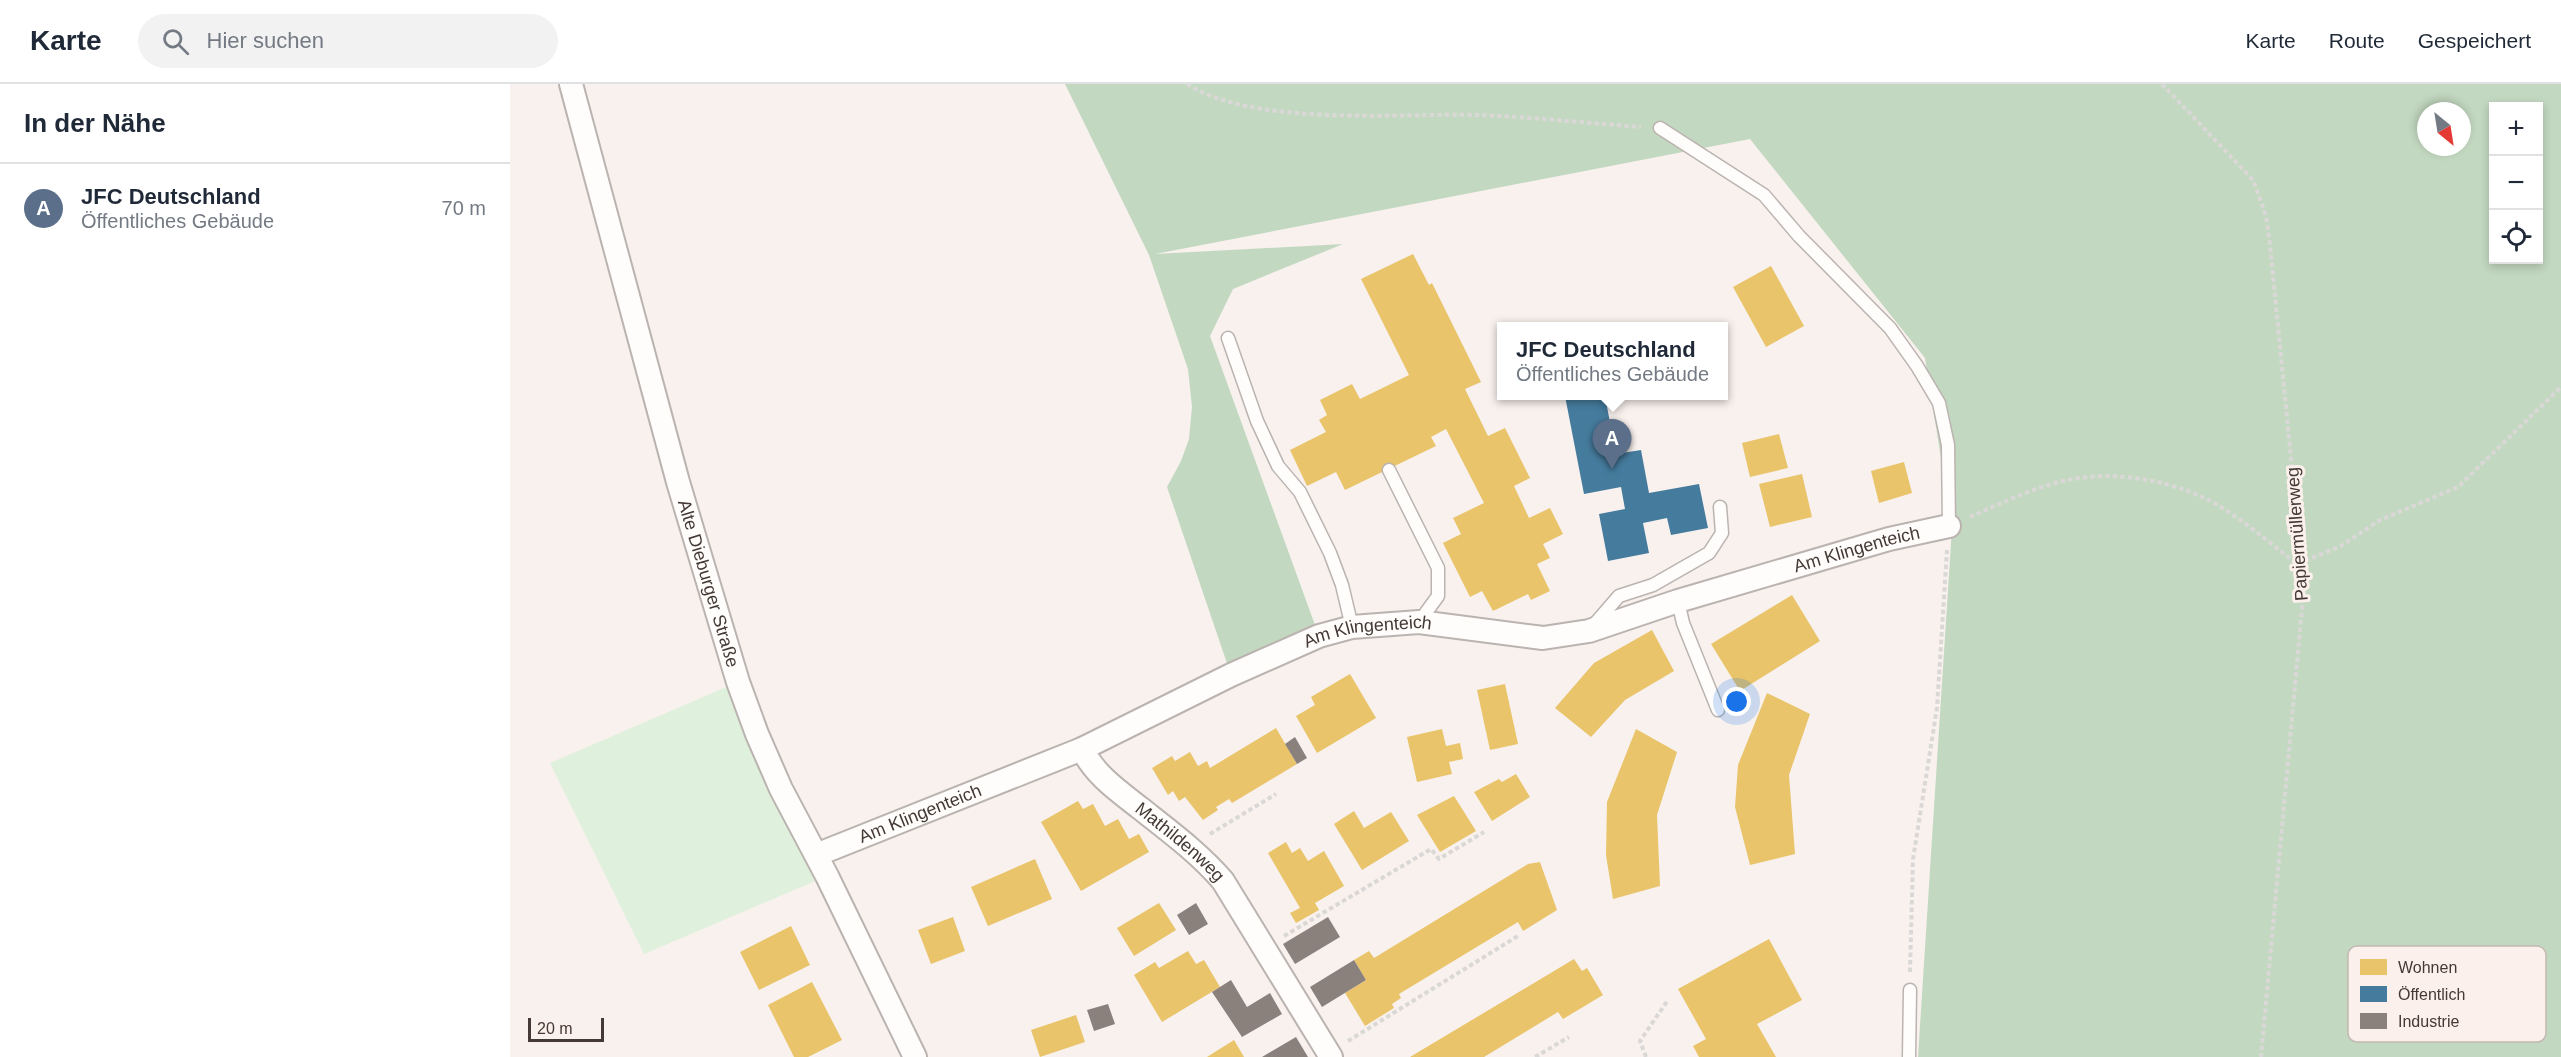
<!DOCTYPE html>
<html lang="de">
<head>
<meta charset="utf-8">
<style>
  :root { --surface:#fff; --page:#f2f2f3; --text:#1f2937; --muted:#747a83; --line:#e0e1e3; --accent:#0b8043 }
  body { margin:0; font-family:Arial,sans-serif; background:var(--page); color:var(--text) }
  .controls { position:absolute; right:18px; top:18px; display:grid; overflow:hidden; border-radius:0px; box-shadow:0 3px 9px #0003 }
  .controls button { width:54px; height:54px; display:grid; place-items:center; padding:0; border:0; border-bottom:2px solid var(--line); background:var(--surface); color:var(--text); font:30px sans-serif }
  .compass { position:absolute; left:1907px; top:18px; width:54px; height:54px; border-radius:50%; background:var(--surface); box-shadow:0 3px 9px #0003; rotate:150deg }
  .scale { position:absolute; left:18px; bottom:15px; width:76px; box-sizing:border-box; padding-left:6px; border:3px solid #443934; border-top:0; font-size:16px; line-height:21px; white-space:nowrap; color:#443934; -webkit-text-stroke:4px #fbf0eb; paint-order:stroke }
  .you { position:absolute; left:1227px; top:618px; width:21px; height:21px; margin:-15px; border:4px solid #fff; border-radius:50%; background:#1a73e8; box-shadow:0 0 0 9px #1a73e833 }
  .badge { display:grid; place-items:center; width:39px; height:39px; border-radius:50%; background:var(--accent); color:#fff; font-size:20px; font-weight:700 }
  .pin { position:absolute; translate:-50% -50px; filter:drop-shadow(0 2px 3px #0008) }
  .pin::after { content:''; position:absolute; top:32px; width:21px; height:18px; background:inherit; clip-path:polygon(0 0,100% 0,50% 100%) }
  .popup { position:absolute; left:987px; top:238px; width:231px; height:78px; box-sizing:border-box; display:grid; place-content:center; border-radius:0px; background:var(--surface); filter:drop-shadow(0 2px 4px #0005); font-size:20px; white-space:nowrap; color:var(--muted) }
  .popup b { font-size:22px; color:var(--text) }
  .popup::after { content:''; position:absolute; left:50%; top:100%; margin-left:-12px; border:12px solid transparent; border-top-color:var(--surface) }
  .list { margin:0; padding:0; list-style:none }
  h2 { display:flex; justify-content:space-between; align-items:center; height:78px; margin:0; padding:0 24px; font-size:26px }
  h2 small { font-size:20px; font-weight:400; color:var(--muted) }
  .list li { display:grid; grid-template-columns:39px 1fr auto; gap:18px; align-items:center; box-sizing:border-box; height:90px; padding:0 24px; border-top:2px solid var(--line) }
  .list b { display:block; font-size:22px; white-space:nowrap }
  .list p { margin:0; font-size:20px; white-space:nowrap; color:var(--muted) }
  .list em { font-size:20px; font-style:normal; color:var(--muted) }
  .icon { flex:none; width:33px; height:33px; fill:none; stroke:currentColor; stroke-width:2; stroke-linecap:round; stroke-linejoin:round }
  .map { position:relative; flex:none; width:2051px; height:973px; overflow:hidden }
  header { display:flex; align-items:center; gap:36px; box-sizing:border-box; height:84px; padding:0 30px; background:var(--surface); border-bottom:2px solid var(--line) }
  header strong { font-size:28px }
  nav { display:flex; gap:33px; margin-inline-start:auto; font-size:21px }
  .search { width:420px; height:54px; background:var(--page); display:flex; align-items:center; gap:15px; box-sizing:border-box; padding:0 21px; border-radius:33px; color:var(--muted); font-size:22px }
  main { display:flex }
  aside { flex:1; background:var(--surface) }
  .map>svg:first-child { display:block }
  .green { fill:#dff1dc }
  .forest { fill:#c3d8c0; fill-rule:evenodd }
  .homes { fill:#e9c46a }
  .public { fill:#457b9d }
  .industry { fill:#8a817c }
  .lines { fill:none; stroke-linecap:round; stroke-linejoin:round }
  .service-casing { stroke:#bbb3af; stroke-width:15 }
  .minor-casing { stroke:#bbb3af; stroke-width:26 }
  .path { stroke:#dad8d7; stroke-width:4; stroke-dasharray:4.5 3; stroke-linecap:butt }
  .service { stroke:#fefdfc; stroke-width:12 }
  .minor { stroke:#fefdfc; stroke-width:22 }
  .labels { text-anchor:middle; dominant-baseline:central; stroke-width:6; stroke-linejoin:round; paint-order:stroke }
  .street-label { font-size:18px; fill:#443934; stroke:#fbf0eb }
  .key { fill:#fbf0eb; stroke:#c4b9b4; stroke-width:1.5 }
  .key-label { font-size:16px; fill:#443934 }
</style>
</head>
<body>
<header>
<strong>Karte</strong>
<div class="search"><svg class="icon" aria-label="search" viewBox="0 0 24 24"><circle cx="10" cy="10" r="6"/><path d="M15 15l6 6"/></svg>Hier suchen</div>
<nav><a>Karte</a><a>Route</a><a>Gespeichert</a></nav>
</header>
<main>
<aside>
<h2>In der Nähe<small></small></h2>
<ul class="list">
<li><span class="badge" style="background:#5c6f8a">A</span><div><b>JFC Deutschland</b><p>Öffentliches Gebäude</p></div><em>70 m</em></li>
</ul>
</aside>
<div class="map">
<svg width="2051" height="973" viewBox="0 0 2051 973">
  <rect width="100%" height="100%" fill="#f8f1ee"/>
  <!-- green -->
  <path class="green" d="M228 598 317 792 134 870 40 679Z"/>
  <!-- forest -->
  <path class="forest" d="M555 0H2051V973H1408L1442 443 1415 274 1240 55 645 170 833 160 723 205 700 252 809 552 721 591 657 403 671 377 679 355 682 323 678 285 639 171ZM1984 22H2028V176H1984ZM1916 27H1952V63H1916Z"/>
  <!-- homes -->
  <g class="homes">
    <path d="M903 170 919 201 922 199 971 298 955 305 978 352 995 344 1020 394 1004 402 1019 434 1040 424 1053 450 1033 460 1040 474 1027 480 1040 507 1021 516 1018 510 983 527 972 507 960 513 933 459 951 450 943 434 974 419 936 345 921 353 926 362 835 406 826 388 797 402 780 366 816 348 809 336 817 331 810 316 842 300 850 315 899 291 851 195Z"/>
    <path d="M1261 182 1294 242 1256 263 1223 203Z"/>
    <path d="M1269 350 1278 384 1240 393 1232 359Z"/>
    <path d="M1394 378 1402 409 1369 419 1361 387Z"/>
    <path d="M1292 390 1302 433 1260 443 1249 400Z"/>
    <path d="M1282 511 1310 557 1230 607 1201 560Z"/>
    <path d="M1142 546 1164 587 1115 616 1081 653 1045 624 1084 579Z"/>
    <path d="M840 590 866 634 807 669 786 632 805 621 801 613Z"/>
    <path d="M995 600 1008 660 980 666 967 606Z"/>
    <path d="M1257 609 1300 630 1279 691 1285 770 1240 781 1225 723 1228 681Z"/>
    <path d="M766 644 787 680 722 719 719 715 706 723 708 726 693 736 675 713 669 717 663 707 658 711 642 684 662 672 665 677 680 668 688 682 697 677 700 684Z"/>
    <path d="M932 645 936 662 950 659 953 675 939 678 942 690 907 698 897 653Z"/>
    <path d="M1126 645 1167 668 1147 731 1150 802 1103 815 1096 771 1097 718Z"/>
    <path d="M1006 690 1020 713 982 737 964 708 989 695 992 698Z"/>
    <path d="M944 712 966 747 930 768 907 731Z"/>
    <path d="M568 717 573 725 583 720 595 742 608 735 619 755 629 750 639 768 571 807 531 738Z"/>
    <path d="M844 727 854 744 881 728 899 757 852 786 824 740Z"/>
    <path d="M776 758 782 769 790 764 798 777 814 767 834 802 805 819 809 826 786 839 780 829 790 824 758 769Z"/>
    <path d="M525 775 542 815 478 842 461 803Z"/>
    <path d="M1030 778 1047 826 1013 847 1008 838 889 910 891 914 882 920 884 924 855 942 835 909 856 896 844 876 859 867 864 874 1018 780Z"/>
    <path d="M649 819 666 846 624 872 607 844Z"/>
    <path d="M443 833 455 867 421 880 408 846Z"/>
    <path d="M281 842 300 881 249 906 230 868Z"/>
    <path d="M1259 855 1292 916 1247 940 1266 973H1189L1183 962 1196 955 1168 905Z"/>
    <path d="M678 867 686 880 694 876 710 903 652 938 624 891 645 878 649 884Z"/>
    <path d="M1064 875 1072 887 1077 884 1093 911 1053 935 1048 928 974 973H900Z"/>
    <path d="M302 898 332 956 298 973H284L258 921Z"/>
    <path d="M566 931 575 958 530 973 521 946Z"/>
    <path d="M724 956 734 973H697Z"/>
  </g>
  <!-- public -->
  <path class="public" d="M1055 312H1095L1106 370 1131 366 1139 409 1189 400 1198 444 1161 451 1157 434 1133 439 1139 469 1098 477 1089 430 1115 425 1111 403 1074 410Z"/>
  <!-- industry -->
  <g class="industry">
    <path d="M785 653 797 674 787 680 775 660Z"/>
    <path d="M686 819 698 840 679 851 667 831Z"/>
    <path d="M818 833 830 853 785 880 773 860Z"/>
    <path d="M844 876 856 896 812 923 800 903Z"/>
    <path d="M721 896 737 923 760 909 772 930 732 953 702 908Z"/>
    <path d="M598 920 605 940 584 947 577 926Z"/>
    <path d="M786 953 798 973H752Z"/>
  </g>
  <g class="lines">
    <defs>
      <g id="service">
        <path d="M1150 44 1254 111 1289 152 1380 244 1407 282 1429 319 1438 361 1439 442"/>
        <path d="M718 254 747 337 768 382 790 408 820 469 832 501 842 543"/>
        <path d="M879 386 928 484V512L909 538"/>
        <path d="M1168 517 1173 539 1208 626"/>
        <path d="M1083 542 1109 512 1143 501 1199 469 1212 449 1210 423"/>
        <path d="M1399 973 1400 906"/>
      </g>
      <g id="minor">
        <path id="s1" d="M61 0 168 398 228 598 247 650 271 705 317 792 405 973"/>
        <path id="s2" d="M572 665C585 691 607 706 630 724 659 747 689 769 713 797L821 973"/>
        <path id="s3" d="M306 771 572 665 721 591 809 552 842 543 909 538 1033 554 1079 547 1168 517 1379 455 1439 442"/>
      </g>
    </defs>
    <!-- service casing -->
    <use href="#service" class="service-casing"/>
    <!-- minor casing -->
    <use href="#minor" class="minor-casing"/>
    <!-- path -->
    <g class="path">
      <path d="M677 0C744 43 888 29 968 31 1022 33 1077 39 1131 43"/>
      <path d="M1652 0 1743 96 1756 132 1760 161 1789 455 1787 480 1794 503 1751 973"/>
      <path d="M1460 433C1492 419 1528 401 1563 395 1610 387 1665 397 1706 420 1735 437 1761 460 1787 480L1831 462 1870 436 1948 403 2051 303"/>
      <path d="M700 750 766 710"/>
      <path d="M774 852 921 765 929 775 974 748"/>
      <path d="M1400 888 1403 775 1427 624 1437 466"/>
      <path d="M838 957 1008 852"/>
      <path d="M1025 973 1059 953"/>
      <path d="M1136 973 1130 957 1158 916"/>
    </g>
    <!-- service -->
    <use href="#service" class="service"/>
    <!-- minor -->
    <use href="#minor" class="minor"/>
  </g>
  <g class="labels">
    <!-- street labels -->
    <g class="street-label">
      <text transform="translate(1787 450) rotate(-94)">Papiermüllerweg</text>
      <text stroke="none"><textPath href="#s3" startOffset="1102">Am Klingenteich</textPath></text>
      <text stroke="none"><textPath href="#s1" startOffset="518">Alte Dieburger Straße</textPath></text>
      <text stroke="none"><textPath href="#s3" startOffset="598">Am Klingenteich</textPath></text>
      <text stroke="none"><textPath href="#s3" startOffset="112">Am Klingenteich</textPath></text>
      <text stroke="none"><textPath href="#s2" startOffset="136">Mathildenweg</textPath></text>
    </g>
  </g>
  <!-- legend -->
  <rect x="1838" y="862" width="198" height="96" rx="9" class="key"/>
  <rect x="1850" y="875" width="27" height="16" fill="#e9c46a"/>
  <rect x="1850" y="902" width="27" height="16" fill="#457b9d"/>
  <rect x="1850" y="929" width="27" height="16" fill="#8a817c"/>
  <g class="key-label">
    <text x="1888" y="889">Wohnen</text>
    <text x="1888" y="916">Öffentlich</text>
    <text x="1888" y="943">Industrie</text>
  </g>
</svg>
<div class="controls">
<button>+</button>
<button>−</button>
<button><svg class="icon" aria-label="locate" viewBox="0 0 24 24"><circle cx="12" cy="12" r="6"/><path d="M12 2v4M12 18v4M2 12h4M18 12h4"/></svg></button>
</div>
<svg class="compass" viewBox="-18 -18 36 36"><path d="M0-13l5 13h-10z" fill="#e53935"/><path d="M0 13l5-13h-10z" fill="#747a83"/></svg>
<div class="scale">20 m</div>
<div class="you"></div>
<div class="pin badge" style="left:1102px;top:385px;background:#5c6f8a">A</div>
<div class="popup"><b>JFC Deutschland</b>Öffentliches Gebäude</div>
</div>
</main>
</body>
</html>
